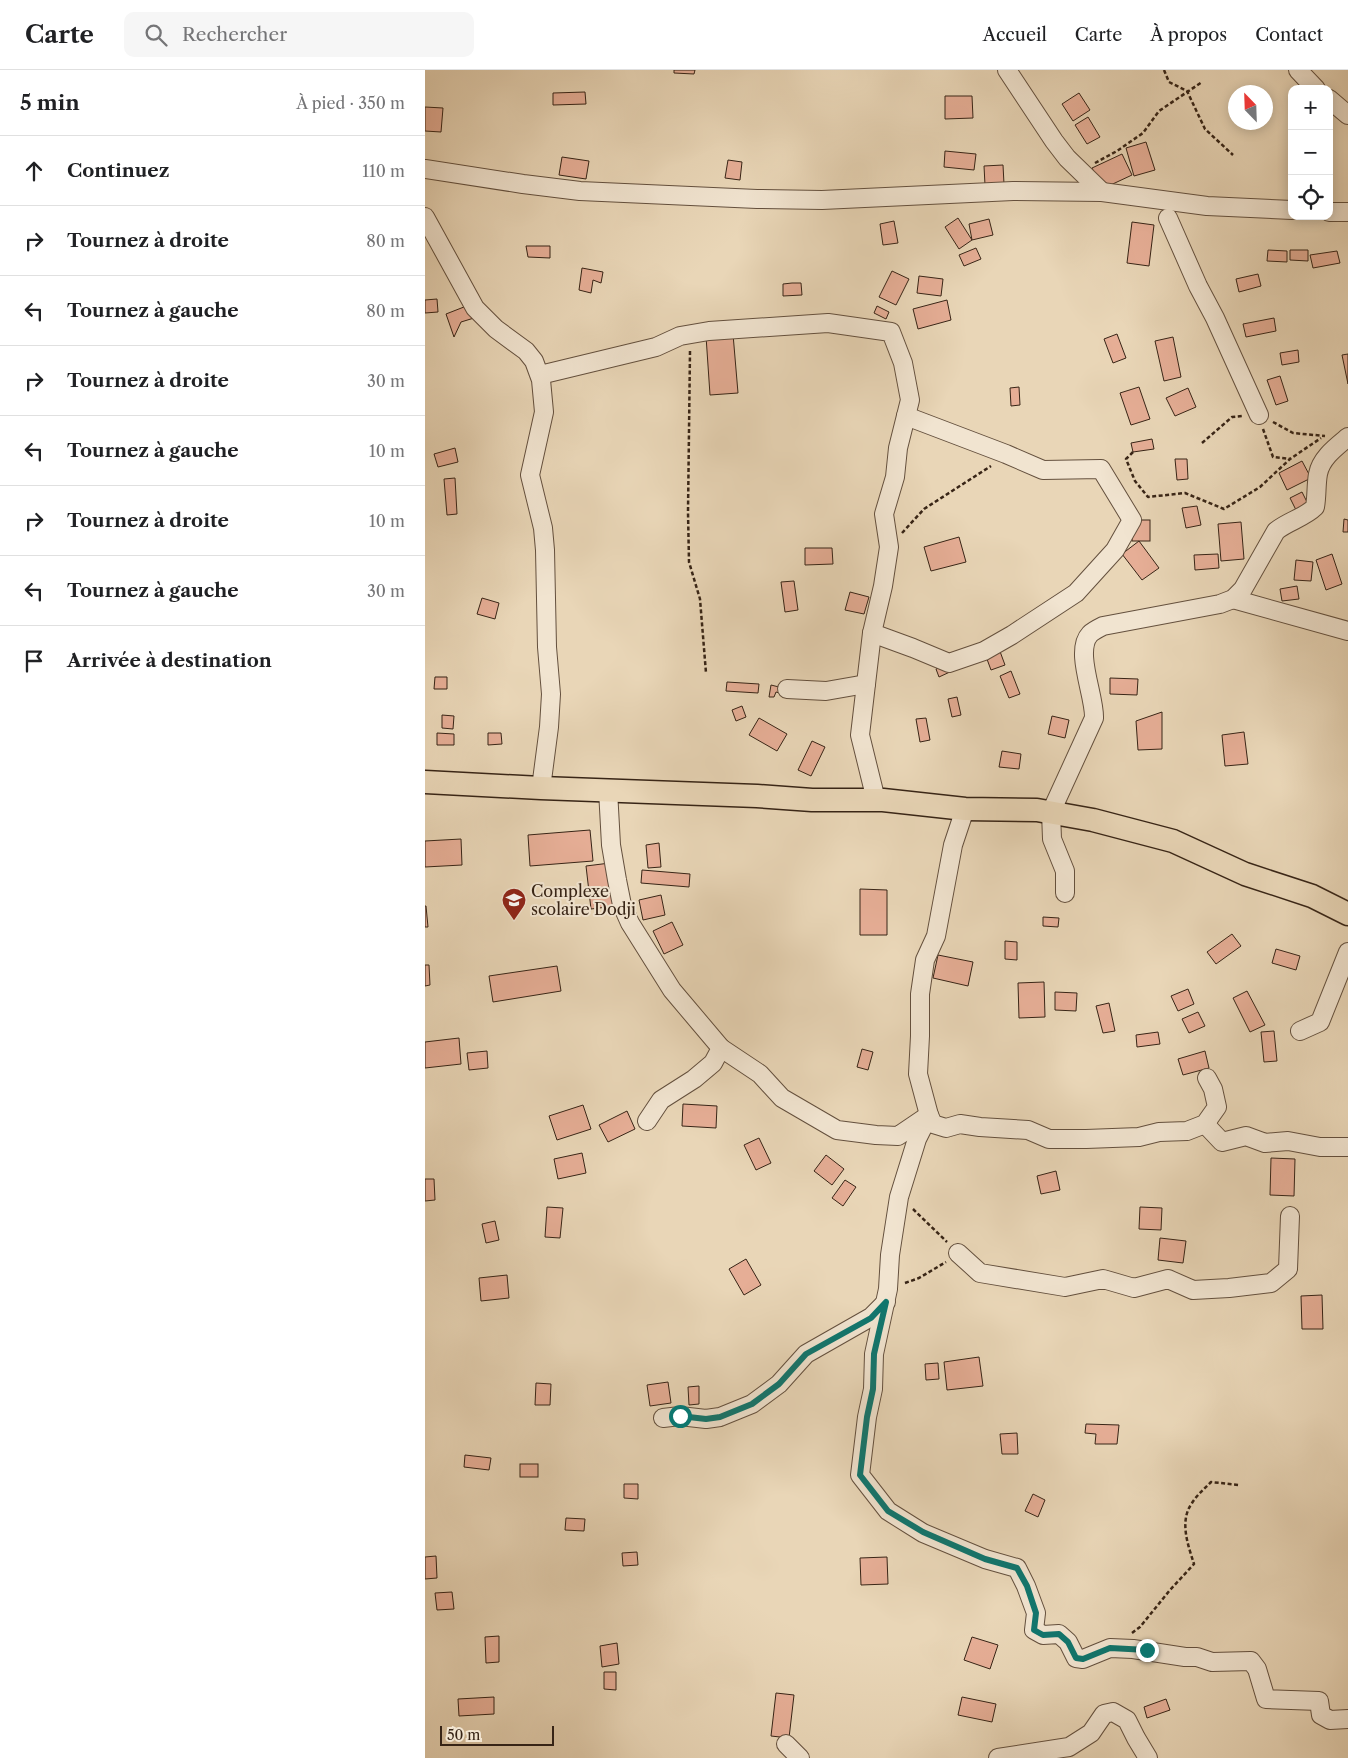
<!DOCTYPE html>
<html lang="fr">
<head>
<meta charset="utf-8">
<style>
  :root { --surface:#fff; --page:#f6f6f6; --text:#202124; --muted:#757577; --line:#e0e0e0 }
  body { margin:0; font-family:"Libre Caslon Text",serif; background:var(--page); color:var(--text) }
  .controls { position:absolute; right:15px; top:15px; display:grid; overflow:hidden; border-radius:10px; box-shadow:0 2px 12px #0003 }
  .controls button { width:45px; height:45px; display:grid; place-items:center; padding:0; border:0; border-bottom:1px solid var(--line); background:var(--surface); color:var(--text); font:25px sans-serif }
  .compass { position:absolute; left:803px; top:15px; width:45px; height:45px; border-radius:50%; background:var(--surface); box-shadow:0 2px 12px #0003; rotate:337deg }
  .scale { position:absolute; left:15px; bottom:12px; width:114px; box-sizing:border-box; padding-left:5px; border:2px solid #372416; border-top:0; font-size:14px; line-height:18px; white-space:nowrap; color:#372416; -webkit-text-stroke:4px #f1e4d0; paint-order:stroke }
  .stop { position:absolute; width:15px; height:15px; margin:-11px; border:4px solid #0f766e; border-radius:50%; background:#fff }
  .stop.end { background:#0f766e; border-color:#fff; box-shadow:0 1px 5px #0008 }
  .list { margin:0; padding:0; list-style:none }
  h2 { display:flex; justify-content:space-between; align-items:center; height:65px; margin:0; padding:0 20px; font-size:21px }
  h2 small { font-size:16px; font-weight:400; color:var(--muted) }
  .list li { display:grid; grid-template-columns:32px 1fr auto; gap:15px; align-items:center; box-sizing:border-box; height:70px; padding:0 20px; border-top:1px solid var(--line) }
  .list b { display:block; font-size:19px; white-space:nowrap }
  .list em { font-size:16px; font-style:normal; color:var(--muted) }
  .icon { flex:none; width:28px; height:28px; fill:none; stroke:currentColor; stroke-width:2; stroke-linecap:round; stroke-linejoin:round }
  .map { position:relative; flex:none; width:923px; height:1688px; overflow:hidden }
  header { display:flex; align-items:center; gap:30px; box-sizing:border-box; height:70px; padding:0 25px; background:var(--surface); border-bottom:1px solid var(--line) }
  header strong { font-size:24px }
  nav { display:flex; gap:28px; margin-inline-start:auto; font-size:18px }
  .search { width:350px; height:45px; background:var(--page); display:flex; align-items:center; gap:12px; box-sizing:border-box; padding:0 18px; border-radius:10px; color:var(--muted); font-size:19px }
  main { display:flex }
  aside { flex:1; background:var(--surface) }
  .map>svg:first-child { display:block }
  .building { fill:#e6ae96; stroke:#372416 }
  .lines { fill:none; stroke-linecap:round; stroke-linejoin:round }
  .minor-casing { stroke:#64503e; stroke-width:20 }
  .major-casing { stroke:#372416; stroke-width:25 }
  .path { stroke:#372416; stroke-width:2.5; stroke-dasharray:4 2.5; stroke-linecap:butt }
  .minor { stroke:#f1e4d0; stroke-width:18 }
  .major { stroke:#e9d6b7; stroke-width:22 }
  .route { stroke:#0f766e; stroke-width:6 }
  .labels { text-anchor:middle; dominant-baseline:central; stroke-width:4; stroke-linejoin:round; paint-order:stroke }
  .poi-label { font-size:16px; fill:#372416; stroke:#f1e4d0; text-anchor:start }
</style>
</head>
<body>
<header>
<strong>Carte</strong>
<div class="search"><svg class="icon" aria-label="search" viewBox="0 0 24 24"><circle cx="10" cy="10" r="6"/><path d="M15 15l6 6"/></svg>Rechercher</div>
<nav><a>Accueil</a><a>Carte</a><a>À propos</a><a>Contact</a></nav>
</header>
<main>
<aside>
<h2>5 min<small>À pied · 350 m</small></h2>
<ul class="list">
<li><svg class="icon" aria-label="ahead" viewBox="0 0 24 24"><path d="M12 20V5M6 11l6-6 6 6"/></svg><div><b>Continuez</b></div><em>110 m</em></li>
<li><svg class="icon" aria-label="right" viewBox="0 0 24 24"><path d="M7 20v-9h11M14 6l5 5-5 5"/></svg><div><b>Tournez à droite</b></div><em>80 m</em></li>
<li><svg class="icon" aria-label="left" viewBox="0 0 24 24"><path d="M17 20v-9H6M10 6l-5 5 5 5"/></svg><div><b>Tournez à gauche</b></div><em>80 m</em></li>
<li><svg class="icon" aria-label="right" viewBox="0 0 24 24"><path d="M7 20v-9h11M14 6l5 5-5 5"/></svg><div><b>Tournez à droite</b></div><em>30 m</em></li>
<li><svg class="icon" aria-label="left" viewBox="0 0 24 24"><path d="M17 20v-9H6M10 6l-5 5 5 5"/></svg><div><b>Tournez à gauche</b></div><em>10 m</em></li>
<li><svg class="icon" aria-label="right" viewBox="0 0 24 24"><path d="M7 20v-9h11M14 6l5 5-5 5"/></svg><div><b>Tournez à droite</b></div><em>10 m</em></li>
<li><svg class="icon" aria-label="left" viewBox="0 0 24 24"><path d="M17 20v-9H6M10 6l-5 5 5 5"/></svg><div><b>Tournez à gauche</b></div><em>30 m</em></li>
<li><svg class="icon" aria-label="arrive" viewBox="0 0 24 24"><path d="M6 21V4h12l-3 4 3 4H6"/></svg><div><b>Arrivée à destination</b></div></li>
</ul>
</aside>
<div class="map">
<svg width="923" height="1688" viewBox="0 0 923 1688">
  <rect width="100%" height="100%" fill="#e9d6b7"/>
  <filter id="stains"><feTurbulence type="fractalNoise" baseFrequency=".004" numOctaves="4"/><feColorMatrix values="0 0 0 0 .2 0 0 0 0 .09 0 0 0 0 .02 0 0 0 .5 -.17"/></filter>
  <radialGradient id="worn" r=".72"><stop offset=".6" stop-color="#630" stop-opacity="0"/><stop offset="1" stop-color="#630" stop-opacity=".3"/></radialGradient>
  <!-- building -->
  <g class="building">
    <path d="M249 0H270L269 4 249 3Z"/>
    <path d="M160 22 161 34 128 35V23Z"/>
    <path d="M654 23 665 40 648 51 637 34Z"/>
    <path d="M520 26H547L548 48 520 49Z"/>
    <path d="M0 37 18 38 16 62 0 61Z"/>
    <path d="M663 47 675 67 662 74 650 55Z"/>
    <path d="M721 72 730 100 709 106 701 78Z"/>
    <path d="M520 81 551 84 549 100 519 97Z"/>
    <path d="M697 84 707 105 677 119 667 98Z"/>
    <path d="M137 87 164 91 161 109 134 105Z"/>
    <path d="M303 90 317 92 315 110 300 108Z"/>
    <path d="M578 95 579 114 560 115 559 96Z"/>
    <path d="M533 148 547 170 534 179 520 157Z"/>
    <path d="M564 149 568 165 547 170 544 154Z"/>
    <path d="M469 151 473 173 458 175 455 154Z"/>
    <path d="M707 152 729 155 724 196 702 193Z"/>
    <path d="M101 176H125V188L103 187Z"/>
    <path d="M551 178 556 189 539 196 534 185Z"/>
    <path d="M843 180 862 181V192L842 191Z"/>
    <path d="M865 180H883V191L865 190Z"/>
    <path d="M912 181 915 193 888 198 885 185Z"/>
    <path d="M157 198 178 202 176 213 168 210 166 223 154 220Z"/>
    <path d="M467 201 484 209 471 235 454 227Z"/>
    <path d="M833 204 836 216 814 222 811 209Z"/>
    <path d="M494 206 518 209 516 226 492 223Z"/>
    <path d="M367 213H376L377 225 358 226V214Z"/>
    <path d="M12 229 13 242 0 243V230Z"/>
    <path d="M522 230 526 250 493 259 488 239Z"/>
    <path d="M44 235 49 248 36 252 29 267 21 244Z"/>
    <path d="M452 236 464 242 461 249 449 243Z"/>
    <path d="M849 248 851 261 821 267 818 254Z"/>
    <path d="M308 264 313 323 285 325 281 266Z"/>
    <path d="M692 264 701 288 688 293 679 269Z"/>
    <path d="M748 267 756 307 739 311 730 271Z"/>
    <path d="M873 280 874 292 857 295 855 283Z"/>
    <path d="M923 284V314L917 285Z"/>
    <path d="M855 306 863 331 851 335 842 310Z"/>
    <path d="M594 317 595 335 586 336 585 318Z"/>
    <path d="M714 317 725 349 706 355 695 323Z"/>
    <path d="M763 318 771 337 750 346 741 328Z"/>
    <path d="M727 369 729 379 708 382 706 373Z"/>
    <path d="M30 378 33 392 13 397 9 384Z"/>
    <path d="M750 389H762L763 409 752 410Z"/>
    <path d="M877 391 886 408 862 420 854 403Z"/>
    <path d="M30 408 32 444 22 445 19 409Z"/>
    <path d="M877 422 885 438 873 444 865 428Z"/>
    <path d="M772 436 776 455 761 458 757 438Z"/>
    <path d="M919 449 923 450V462H918Z"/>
    <rect x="707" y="450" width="18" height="21"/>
    <path d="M816 452 819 489 796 491 793 454Z"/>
    <path d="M534 467 541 492 506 501 499 477Z"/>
    <path d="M714 471 734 498 717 510 697 484Z"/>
    <path d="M380 478H407L408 494 380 495Z"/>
    <path d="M793 484 794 498 770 500 769 485Z"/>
    <path d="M907 484 917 514 901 520 891 490Z"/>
    <path d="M871 490 888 492 886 511 869 510Z"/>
    <path d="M369 511 373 540 360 542 356 512Z"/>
    <path d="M872 516 874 529 857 531 855 519Z"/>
    <path d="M425 522 444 527 439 544 420 540Z"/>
    <path d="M57 528 74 533 70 549 52 544Z"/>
    <path d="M573 576 580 595 566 600 559 581Z"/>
    <path d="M524 593 527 601 514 607 511 599Z"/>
    <path d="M586 601 595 624 584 628 575 606Z"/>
    <path d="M10 607H22V619H9Z"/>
    <path d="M685 608 713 609 712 625 685 624Z"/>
    <path d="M302 612 334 614 333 623 301 621Z"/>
    <path d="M346 615 362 619 361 625 351 622 349 627H344Z"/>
    <path d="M532 627 536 645 527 647 523 629Z"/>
    <path d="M317 636 321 647 311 651 307 640Z"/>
    <path d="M737 642V679L713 680 711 651Z"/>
    <path d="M17 645 29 646 28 659 17 658Z"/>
    <path d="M627 646 644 650 640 668 623 664Z"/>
    <path d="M334 648 362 664 352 681 324 665Z"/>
    <path d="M501 648 505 670 495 672 491 649Z"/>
    <path d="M819 662 823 694 800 696 797 665Z"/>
    <path d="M12 663 29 664V675H12Z"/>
    <path d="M63 663H76L77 674 63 675Z"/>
    <path d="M387 671 400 677 386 706 373 700Z"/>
    <path d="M577 681 596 684 594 699 574 697Z"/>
    <path d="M165 760 168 791 105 796 103 765Z"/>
    <path d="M36 769 37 795 0 797V771Z"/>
    <path d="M234 773 236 797 223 798 221 775Z"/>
    <path d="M185 793 190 836 166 839 161 796Z"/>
    <path d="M217 800 265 804 264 817 216 813Z"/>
    <path d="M435 819 462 820V865H435Z"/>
    <path d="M236 825 240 845 218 850 214 830Z"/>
    <path d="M0 836H1L3 857H0Z"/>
    <path d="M618 847 634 848 633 857 618 856Z"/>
    <path d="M247 852 258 875 239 884 228 861Z"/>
    <path d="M807 864 816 876 791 894 782 882Z"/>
    <path d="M580 871 592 872V890L580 889Z"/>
    <path d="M851 879 875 886 871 900 847 893Z"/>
    <path d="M513 885 548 892 543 916 508 908Z"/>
    <path d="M0 895H4L5 915 0 916Z"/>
    <path d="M132 896 136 921 68 932 64 906Z"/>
    <path d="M619 912 620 947 594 948 593 913Z"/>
    <path d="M763 919 769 934 753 941 746 926Z"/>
    <path d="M822 921 840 955 825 962 808 928Z"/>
    <path d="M630 922 652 923 651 941 630 940Z"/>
    <path d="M684 933 690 961 678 963 671 936Z"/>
    <path d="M773 942 780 956 764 963 757 949Z"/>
    <path d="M849 961 852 991 839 992 836 962Z"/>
    <path d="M733 962 735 974 712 977 711 965Z"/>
    <path d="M34 968 36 994 0 998V972Z"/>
    <path d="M437 979 448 982 443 1000 432 997Z"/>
    <path d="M62 981 63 998 44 1000 42 983Z"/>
    <path d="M780 981 784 998 758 1005 753 989Z"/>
    <path d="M258 1034 292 1036 291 1058 257 1056Z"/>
    <path d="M158 1035 166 1059 132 1070 124 1046Z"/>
    <path d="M202 1041 210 1059 183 1072 174 1055Z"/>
    <path d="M334 1068 346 1093 331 1100 319 1075Z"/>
    <path d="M157 1083 161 1103 133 1109 129 1089Z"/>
    <path d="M401 1085 419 1099 407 1115 389 1101Z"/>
    <path d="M846 1088 870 1089 869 1126 845 1125Z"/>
    <path d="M631 1101 635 1120 616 1124 612 1106Z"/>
    <path d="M0 1109H9L10 1130 0 1131Z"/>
    <path d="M420 1110 431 1117 418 1136 407 1128Z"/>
    <path d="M122 1137 138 1138 135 1168 120 1167Z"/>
    <path d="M715 1137 737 1138 736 1160 714 1159Z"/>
    <path d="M70 1151 74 1170 61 1173 57 1154Z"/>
    <path d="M735 1168 761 1171 758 1193 733 1190Z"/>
    <path d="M321 1189 336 1215 319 1225 304 1199Z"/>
    <path d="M82 1205 84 1228 56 1231 54 1208Z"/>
    <path d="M897 1225 898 1259H877L876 1226Z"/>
    <path d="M554 1287 558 1316 522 1320 519 1292Z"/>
    <path d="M513 1293 514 1309 501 1310 500 1294Z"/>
    <path d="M243 1312 246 1333 225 1336 222 1315Z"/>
    <path d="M111 1313 126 1314 125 1335H110Z"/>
    <path d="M274 1316V1334L264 1335 263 1317Z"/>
    <path d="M661 1354 694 1355 692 1374H670L671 1364 660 1363Z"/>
    <path d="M592 1363 593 1384H577L575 1364Z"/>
    <path d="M40 1385 66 1388 64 1400 39 1397Z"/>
    <rect x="95" y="1394" width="18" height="13"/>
    <path d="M199 1414H213V1429L199 1428Z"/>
    <path d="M608 1424 620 1430 613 1447 600 1441Z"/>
    <path d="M141 1448 160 1449 159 1461 140 1460Z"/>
    <path d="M212 1482 213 1495 198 1496 197 1483Z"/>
    <path d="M11 1486 12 1508 0 1509V1487Z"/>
    <path d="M462 1487 463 1514 436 1515 435 1488Z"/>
    <path d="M27 1522 29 1539 12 1540 10 1523Z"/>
    <path d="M74 1566V1592L61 1593 60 1567Z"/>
    <path d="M547 1567 573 1575 565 1599 539 1590Z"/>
    <path d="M192 1573 194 1594 177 1597 175 1576Z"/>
    <path d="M179 1602H191V1620L179 1619Z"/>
    <path d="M351 1623 369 1625 364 1668 346 1666Z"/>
    <path d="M69 1627V1644L34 1646 33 1629Z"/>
    <path d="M537 1627 571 1634 567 1652 533 1645Z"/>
    <path d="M741 1629 745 1640 722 1648 719 1637Z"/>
  </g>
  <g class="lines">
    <defs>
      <g id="minor">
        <path d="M582 0 629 71 642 88 677 122"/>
        <path d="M873 0 891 19"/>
        <path d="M904 29 923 45"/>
        <path d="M0 99 98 114 155 121 332 129 397 130 588 121 677 122 782 136 867 140"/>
        <path d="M904 142H923"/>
        <path d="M0 147 50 238 71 259 101 281 109 291 116 310 119 342 105 405 118 458 120 480 122 577 126 624 124 657 116 718"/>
        <path d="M743 148 773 216 790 248 834 345"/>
        <path d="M115 305 231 277 255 266 284 261 403 253 466 262 478 293 485 330 473 378 470 407 459 444 464 477 458 516 447 563 435 665 451 730"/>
        <path d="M808 529 923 561"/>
        <path d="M447 563 488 578 524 593 559 581 587 565 651 523 690 480 707 450 676 399 618 400 581 384 481 346"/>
        <path d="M362 619 401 621 441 614"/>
        <path d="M183 720 186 775 192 810 197 835 205 853 247 920 296 978 288 993 269 1009 236 1030 222 1051"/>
        <path d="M540 739 528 775 511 866 500 890 495 924V966L493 1004 504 1045 492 1069 474 1127 465 1185 463 1219 449 1284 448 1319 442 1347 435 1405 463 1441 498 1463 560 1489 592 1498 601 1516 611 1543 609 1560 618 1565 634 1564 643 1572 651 1588 658 1589 685 1578 708 1579 760 1587H772L787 1592 826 1591 832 1599 841 1629 894 1631 896 1645 905 1650 923 1649"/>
        <path d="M640 823V801L627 769 626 742 669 648C670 626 649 581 665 564 668 561 674 558 678 556L795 534 808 529 818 519 851 461C863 451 879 448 890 437 892 426 891 415 893 404 896 388 911 377 923 367"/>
        <path d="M875 961 895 952 923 882"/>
        <path d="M296 978 335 1004 357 1028 412 1060 451 1065 473 1066 504 1045 508 1054 521 1058 535 1054 555 1057 603 1060 624 1069H661L714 1067 734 1062 762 1061 780 1054 792 1037 788 1019 782 1008"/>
        <path d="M780 1054 797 1072 821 1066 840 1073 863 1071 895 1077H923"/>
        <path d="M533 1183 555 1203 640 1217 678 1209 709 1218 743 1209 768 1220 804 1218 846 1213 863 1199 865 1146"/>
        <path d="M238 1348 255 1346 281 1349 295 1347 327 1334 354 1314 381 1284 446 1247 461 1232"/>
        <path d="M361 1674 375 1688"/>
        <path d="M573 1688 644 1677 666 1663 679 1644 688 1642 702 1650 711 1668 723 1688"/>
      </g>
      <path id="major" d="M0 712 116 718 332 726 387 730H458L540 739 612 740 668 750 748 771 820 804 887 826 923 844"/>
    </defs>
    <!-- minor casing -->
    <use href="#minor" class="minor-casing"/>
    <!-- major casing -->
    <use href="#major" class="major-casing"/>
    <!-- path -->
    <g class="path">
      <path d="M739 0 744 12 762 21 780 59 808 85"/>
      <path d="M670 93 692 81 718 63 734 41 777 12"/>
      <path d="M265 281 263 442 264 492 275 529 281 603"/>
      <path d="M848 352 868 363 900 366"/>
      <path d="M838 359 848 387 865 389"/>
      <path d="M777 373 807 347 817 346"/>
      <path d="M708 382 701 389 710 411 723 427 760 423 799 439 835 417 865 389 896 368"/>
      <path d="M477 463 499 439 566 396"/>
      <path d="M488 1139 522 1172"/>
      <path d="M480 1213 494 1208 521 1192"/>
      <path d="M707 1563 715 1557 745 1520 769 1494C763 1475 754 1451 767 1433 772 1425 779 1419 786 1412L814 1415"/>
    </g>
    <!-- minor -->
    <use href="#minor" class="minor"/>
    <!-- major -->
    <use href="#major" class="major"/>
  </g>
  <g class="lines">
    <!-- route -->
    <path class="route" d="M255 1346 281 1349 295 1347 327 1334 354 1314 381 1284 446 1248 461 1232 449 1284 448 1319 442 1347 435 1405 463 1441 498 1462 560 1489 592 1498 602 1516 611 1543 609 1560 618 1565 634 1564 643 1572 651 1588 658 1589 685 1578 722 1580"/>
  </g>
  <!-- icons -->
  <defs>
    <symbol id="school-pin" viewBox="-11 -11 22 30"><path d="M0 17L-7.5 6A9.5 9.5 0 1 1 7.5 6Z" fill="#8f2418" stroke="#f1e4d0"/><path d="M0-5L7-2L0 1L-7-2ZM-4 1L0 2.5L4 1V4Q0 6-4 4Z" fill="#fff"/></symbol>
  </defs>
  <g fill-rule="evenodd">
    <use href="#school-pin" x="75" y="816" width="28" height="38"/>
  </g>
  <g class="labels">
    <!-- poi labels -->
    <g class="poi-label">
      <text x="106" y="821">Complexe<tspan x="106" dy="18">scolaire Dodji</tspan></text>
    </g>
  </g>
  <rect width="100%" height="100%" filter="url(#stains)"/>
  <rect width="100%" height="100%" fill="url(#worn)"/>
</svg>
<div class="controls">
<button>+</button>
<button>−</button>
<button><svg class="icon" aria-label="locate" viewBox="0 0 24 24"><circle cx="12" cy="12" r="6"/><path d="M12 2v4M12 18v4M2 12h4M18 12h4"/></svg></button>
</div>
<svg class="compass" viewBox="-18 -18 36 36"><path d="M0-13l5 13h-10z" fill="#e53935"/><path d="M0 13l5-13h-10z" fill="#757577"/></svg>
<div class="scale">50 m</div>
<div class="stop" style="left:255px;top:1346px"></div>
<div class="stop end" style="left:722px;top:1580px"></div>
</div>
</main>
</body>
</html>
